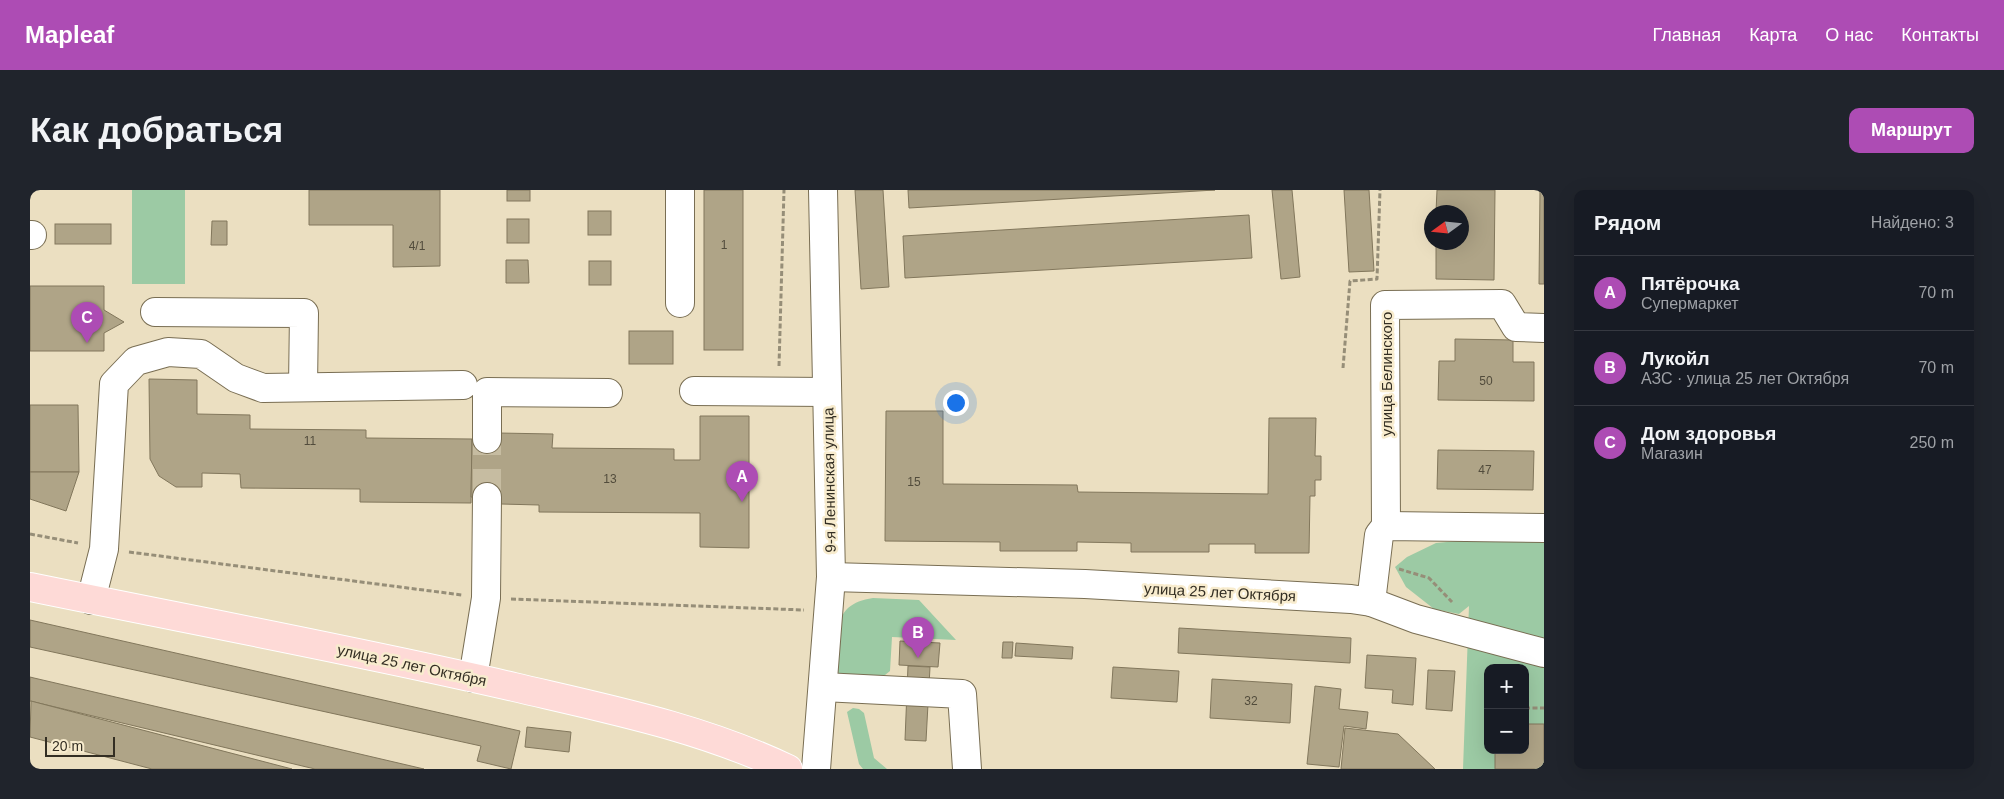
<!DOCTYPE html>
<html lang="ru">
<head>
<meta charset="utf-8">
<style>
  :root { --surface:#171b24; --page:#20242c; --text:#f1f3f6; --muted:#9ea1a6; --line:#363941; --accent:#ad4cb4 }
  body { margin:0; font-family:Helvetica,sans-serif; background:var(--page); color:var(--text) }
  .controls { position:absolute; right:15px; bottom:15px; display:grid; overflow:hidden; border-radius:10px; box-shadow:0 5px 20px #0002 }
  .controls button { width:45px; height:45px; display:grid; place-items:center; padding:0; border:0; border-bottom:1px solid var(--line); background:var(--surface); color:var(--text); font:25px sans-serif }
  .compass { position:absolute; left:1394px; top:15px; width:45px; height:45px; border-radius:50%; background:var(--surface); box-shadow:0 5px 20px #0002; rotate:255deg }
  .scale { position:absolute; left:15px; bottom:12px; width:70px; box-sizing:border-box; padding-left:5px; border:2px solid #332e23; border-top:0; font-size:14px; line-height:18px; white-space:nowrap; color:#332e23; -webkit-text-stroke:4px #f8ecce; paint-order:stroke }
  .you { position:absolute; left:925px; top:212px; width:18px; height:18px; margin:-12px; border:4px solid #fff; border-radius:50%; background:#1a73e8; box-shadow:0 0 0 8px #1a73e833 }
  .badge { display:grid; place-items:center; width:32px; height:32px; border-radius:50%; background:var(--accent); color:#fff; font-size:16px; font-weight:700 }
  .pin { position:absolute; translate:-50% -41px; filter:drop-shadow(0 1px 2px #0008) }
  .pin::after { content:''; position:absolute; top:26px; width:18px; height:15px; background:inherit; clip-path:polygon(0 0,100% 0,50% 100%) }
  .list { margin:0; padding:0; list-style:none }
  h2 { display:flex; justify-content:space-between; align-items:center; height:65px; margin:0; padding:0 20px; font-size:21px }
  h2 small { font-size:16px; font-weight:400; color:var(--muted) }
  .list li { display:grid; grid-template-columns:32px 1fr auto; gap:15px; align-items:center; box-sizing:border-box; height:75px; padding:0 20px; border-top:1px solid var(--line) }
  .list b { display:block; font-size:19px; white-space:nowrap }
  .list p { margin:0; font-size:16px; white-space:nowrap; color:var(--muted) }
  .list em { font-size:16px; font-style:normal; color:var(--muted) }
  .map { position:relative; flex:none; width:1514px; height:579px; overflow:hidden; border-radius:10px }
  header { display:flex; align-items:center; gap:30px; box-sizing:border-box; height:70px; padding:0 25px; background:var(--accent); color:#fff }
  header strong { font-size:24px }
  nav { display:flex; gap:28px; margin-inline-start:auto; font-size:18px }
  .intro { display:flex; align-items:center; justify-content:space-between; box-sizing:border-box; height:120px; padding:0 30px }
  h1 { margin:0; font-size:35px }
  .button { padding:12px 22px; border-radius:10px; background:var(--accent); color:#fff; font-size:18px; font-weight:700 }
  main { display:flex; gap:30px; padding:0 30px }
  aside { flex:1; background:var(--surface); border-radius:10px; box-shadow:0 5px 20px #0002 }
  .map>svg:first-child { display:block }
  .green { fill:#9ccaa4; fill-rule:evenodd }
  .building { fill:#afa487; stroke:#82775c }
  .lines { fill:none; stroke-linecap:round; stroke-linejoin:round }
  .minor-tunnel { stroke:#c6bca1; stroke-width:28; stroke-dasharray:28 14; stroke-linecap:butt }
  .minor-casing { stroke:#796e53; stroke-width:30 }
  .major-casing { stroke:#fff; stroke-width:30 }
  .path { stroke:#968e78; stroke-width:3; stroke-dasharray:5 2.5; stroke-linecap:butt }
  .minor { stroke:#fff; stroke-width:28 }
  .major { stroke:#fedad7; stroke-width:28 }
  .labels { text-anchor:middle; dominant-baseline:central; stroke-width:5; stroke-linejoin:round; paint-order:stroke }
  .number-label { font-size:12px; fill:#524c3c }
  .street-label { font-size:15px; fill:#332e23; stroke:#f8ecce }
</style>
</head>
<body>
<header>
<strong>Mapleaf</strong>
<nav><a>Главная</a><a>Карта</a><a>О нас</a><a>Контакты</a></nav>
</header>
<div class="intro"><h1>Как добраться</h1><a class="button">Маршрут</a></div>
<main>
<div class="map">
<svg width="1514" height="579" viewBox="0 0 1514 579">
  <rect width="100%" height="100%" fill="#ebdfc1"/>
  <!-- green -->
  <g class="green">
    <rect x="102" y="0" width="53" height="94"/>
    <path d="M1514 349V579H1433L1439 416 1429 424 1404 419 1376 397 1365 377 1377 367 1406 353 1438 350ZM1458 478H1495V560H1458Z"/>
    <path d="M843 408 889 410 926 450 862 447 860 481 855 485 826 493 810 488 808 482C808 448 799 414 843 408Z"/>
    <path d="M823 518 829 519 834 523 844 568 857 579H833L829 574 817 522Z"/>
  </g>
  <!-- building -->
  <g class="building">
    <path d="M279 0H410V76L363 77V35H279Z"/>
    <rect x="477" y="0" width="23" height="11"/>
    <rect x="674" y="0" width="39" height="160"/>
    <path d="M825 0H853L859 97 831 99Z"/>
    <path d="M878 0H1185L879 18Z"/>
    <path d="M1242 0H1262L1270 87 1251 89Z"/>
    <path d="M1314 0H1339L1344 81 1319 82Z"/>
    <path d="M1407 0H1465L1464 90 1406 89V52H1432V22H1406Z"/>
    <path d="M1510 0H1514V94H1509Z"/>
    <rect x="558" y="21" width="23" height="24"/>
    <path d="M1219 25 1222 68 875 88 873 46Z"/>
    <rect x="477" y="29" width="22" height="24"/>
    <path d="M182 31H197V55H181Z"/>
    <rect x="25" y="34" width="56" height="20"/>
    <path d="M476 70H498L499 93H476Z"/>
    <rect x="559" y="71" width="22" height="24"/>
    <path d="M0 96H74V120L94 132 74 143V161H0Z"/>
    <rect x="599" y="141" width="44" height="33"/>
    <path d="M1425 149 1483 150V172H1504V211L1408 210 1409 171H1425Z"/>
    <path d="M119 189 167 190V224L220 225V239L336 240V248L442 249 441 313 330 312V299L211 298 210 284 172 283V297H146L129 286 120 269Z"/>
    <path d="M0 215H48L49 282H0Z"/>
    <path d="M856 221H913V294L1047 295 1048 302 1238 304 1239 228H1286L1285 266H1291V290H1285V306H1280L1279 363H1225V354H1179V362H1101V353L1047 352V361H970V352L855 351Z"/>
    <path d="M670 226H719V358L670 357V323L509 322V315L471 314V307H441L442 249H469L468 243 523 244 522 258 644 259V270H670Z"/>
    <path d="M1408 260 1504 261 1503 300 1407 299Z"/>
    <path d="M0 282H49L36 321 0 309Z"/>
    <path d="M0 430 490 541 481 579 447 571 451 556 0 457Z"/>
    <path d="M1149 438 1321 448 1320 473 1148 463Z"/>
    <path d="M870 451 910 453 908 477 869 475Z"/>
    <path d="M973 452H983L982 468H972Z"/>
    <path d="M986 453 1043 457 1042 469 985 466Z"/>
    <path d="M1337 465 1386 468 1383 515 1362 513 1363 500 1335 498Z"/>
    <path d="M878 476 900 477 896 551 875 550Z"/>
    <path d="M1083 477 1149 481 1147 512 1081 508Z"/>
    <path d="M1398 480 1425 481 1422 521 1396 519Z"/>
    <path d="M0 487 4 488 394 579H285L0 511Z"/>
    <path d="M1182 489 1262 494 1260 533 1180 528Z"/>
    <path d="M1285 496 1311 499 1309 519 1338 522 1336 539 1314 536 1309 577 1277 574Z"/>
    <path d="M1 511 262 579H122L0 547Z"/>
    <path d="M1495 534H1514V579H1465V560H1495Z"/>
    <path d="M497 537 541 542 539 562 495 557Z"/>
    <path d="M1315 538 1368 544 1405 579H1311Z"/>
  </g>
  <g class="lines">
    <!-- minor-tunnel -->
    <path class="minor-tunnel" d="M457 307V249"/>
    <defs>
      <g id="minor">
        <path d="M0 45H2"/>
        <path d="M650 113V0"/>
        <path d="M125 122 274 123 273 197"/>
        <path d="M664 201 797 202"/>
        <path d="M457 249V202L578 203"/>
        <path d="M1356 336 1355 115 1472 114 1486 137 1514 138"/>
        <path d="M801 387 1055 394 1321 409 1341 412 1349 345 1356 336 1514 338"/>
        <path d="M61 410 74 359 84 194 106 171 138 162 171 164 206 188 233 198 433 195"/>
        <path d="M1341 412 1386 429 1514 463"/>
        <path d="M443 488 456 408 457 307"/>
        <path d="M793 497 932 504 937 579"/>
        <path d="M786 579 801 387 793 0"/>
      </g>
      <path id="major" d="M0 397C161 430 324 460 484 497 578 519 670 537 758 579"/>
    </defs>
    <!-- minor casing -->
    <use href="#minor" class="minor-casing"/>
    <!-- major casing -->
    <use href="#major" class="major-casing"/>
    <!-- path -->
    <g class="path">
      <path d="M749 176 754 0"/>
      <path d="M1313 178 1320 91 1347 89 1350 0"/>
      <path d="M0 344 48 353"/>
      <path d="M99 362 432 405"/>
      <path d="M1369 379 1399 388 1422 412"/>
      <path d="M481 409 774 420"/>
      <path d="M1495 518H1514"/>
    </g>
    <!-- minor -->
    <use href="#minor" class="minor"/>
    <!-- major -->
    <use href="#major" class="major"/>
  </g>
  <g class="labels">
    <!-- number labels -->
    <g class="number-label">
      <text x="694" y="55">1</text>
      <text x="387" y="56">4/1</text>
      <text x="1456" y="191">50</text>
      <text x="280" y="251">11</text>
      <text x="1455" y="280">47</text>
      <text x="580" y="289">13</text>
      <text x="884" y="292">15</text>
      <text x="1221" y="511">32</text>
    </g>
    <!-- street labels -->
    <g class="street-label">
      <text transform="translate(1356 184) rotate(-90)">улица Белинского</text>
      <text transform="translate(799 290) rotate(-91)">9-я Ленинская улица</text>
      <text transform="translate(1190 402) rotate(3)">улица 25 лет Октября</text>
      <text transform="translate(382 475) rotate(12)">улица 25 лет Октября</text>
    </g>
  </g>
</svg>
<div class="controls">
<button>+</button>
<button>−</button>
</div>
<svg class="compass" viewBox="-18 -18 36 36"><path d="M0-13l5 13h-10z" fill="#e53935"/><path d="M0 13l5-13h-10z" fill="#9ea1a6"/></svg>
<div class="scale">20 m</div>
<div class="you"></div>
<div class="pin badge" style="left:712px;top:312px">A</div>
<div class="pin badge" style="left:888px;top:468px">B</div>
<div class="pin badge" style="left:57px;top:153px">C</div>
</div>
<aside>
<h2>Рядом<small>Найдено: 3</small></h2>
<ul class="list">
<li><span class="badge">A</span><div><b>Пятёрочка</b><p>Супермаркет</p></div><em>70 m</em></li>
<li><span class="badge">B</span><div><b>Лукойл</b><p>АЗС · улица 25 лет Октября</p></div><em>70 m</em></li>
<li><span class="badge">C</span><div><b>Дом здоровья</b><p>Магазин</p></div><em>250 m</em></li>
</ul>
</aside>
</main>
</body>
</html>
